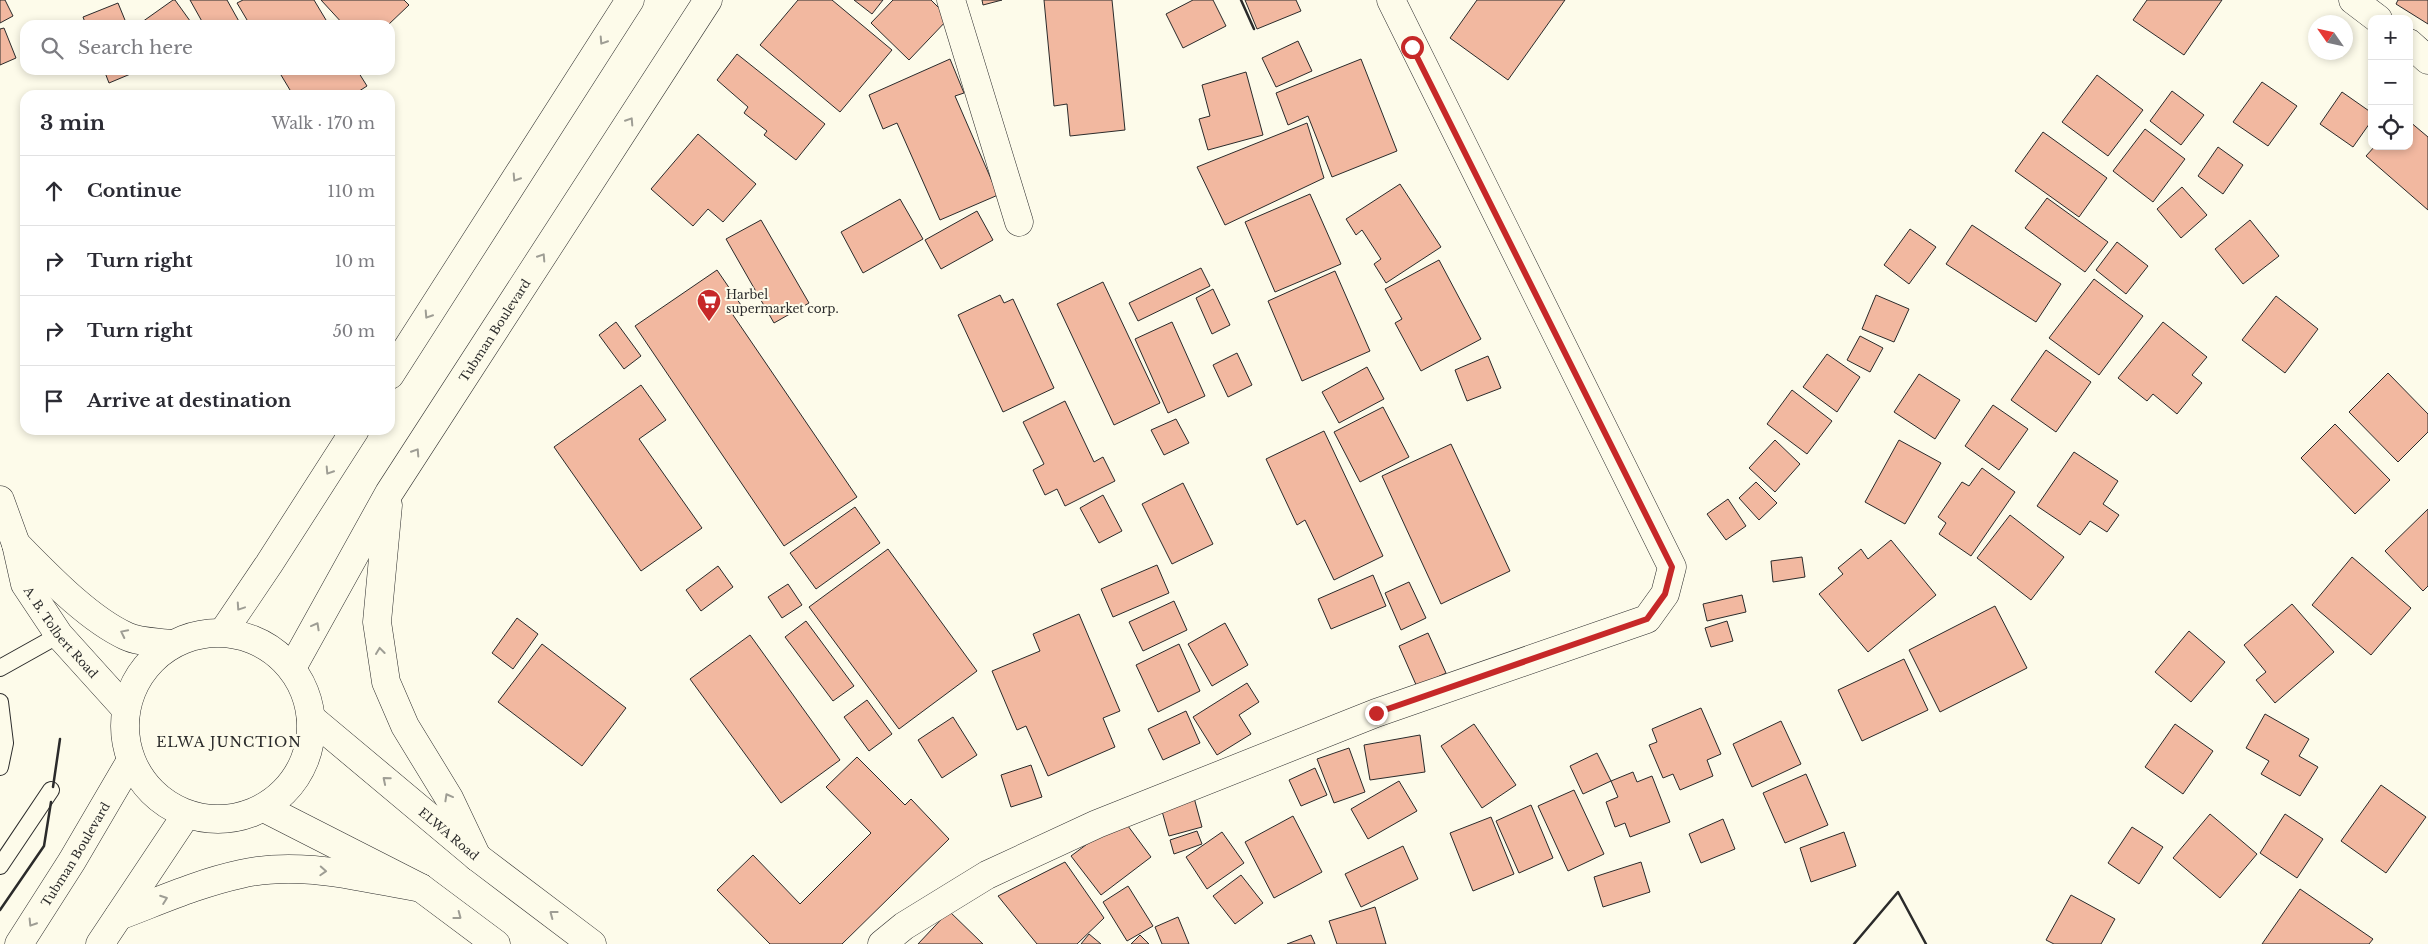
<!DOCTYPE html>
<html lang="en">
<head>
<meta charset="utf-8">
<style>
  :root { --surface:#fff; --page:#f2f2f3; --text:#2b2b33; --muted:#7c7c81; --line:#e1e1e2 }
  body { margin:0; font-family:"Libre Baskerville",serif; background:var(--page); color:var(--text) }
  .controls { position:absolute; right:15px; top:15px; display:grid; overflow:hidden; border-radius:10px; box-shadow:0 2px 8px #0003 }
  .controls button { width:45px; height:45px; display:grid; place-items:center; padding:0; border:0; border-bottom:1px solid var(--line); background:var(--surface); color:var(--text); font:25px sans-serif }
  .compass { position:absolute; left:2308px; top:15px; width:45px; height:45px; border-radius:50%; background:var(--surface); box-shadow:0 2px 8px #0003; rotate:304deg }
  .stop { position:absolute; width:15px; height:15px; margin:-11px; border:4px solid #c62828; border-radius:50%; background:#fff }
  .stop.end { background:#c62828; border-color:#fff; box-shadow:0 1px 5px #0008 }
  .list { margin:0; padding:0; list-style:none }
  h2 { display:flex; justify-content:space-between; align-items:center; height:65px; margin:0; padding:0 20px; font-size:21px }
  h2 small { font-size:16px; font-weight:400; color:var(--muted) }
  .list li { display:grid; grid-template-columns:32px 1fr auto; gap:15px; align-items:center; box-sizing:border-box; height:70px; padding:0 20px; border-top:1px solid var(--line) }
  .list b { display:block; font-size:19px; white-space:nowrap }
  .list em { font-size:16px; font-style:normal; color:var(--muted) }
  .icon { flex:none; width:28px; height:28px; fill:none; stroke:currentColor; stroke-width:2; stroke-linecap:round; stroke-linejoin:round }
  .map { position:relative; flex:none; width:2428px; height:944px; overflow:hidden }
  .search { position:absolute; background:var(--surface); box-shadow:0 2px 8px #0003; left:20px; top:20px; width:375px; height:55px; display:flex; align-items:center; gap:12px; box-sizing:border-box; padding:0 18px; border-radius:15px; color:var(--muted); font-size:19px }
  .panel { position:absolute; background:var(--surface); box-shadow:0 2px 8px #0003; left:20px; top:90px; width:375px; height:345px; border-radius:15px }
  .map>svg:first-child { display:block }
  .building { fill:#f2b8a0; stroke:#2b2b2b }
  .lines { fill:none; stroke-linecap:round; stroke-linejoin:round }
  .service-casing { stroke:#2b2b2b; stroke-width:18 }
  .minor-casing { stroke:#2b2b2b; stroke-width:29 }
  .tertiary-casing { stroke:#2b2b2b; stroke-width:29 }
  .primary-casing { stroke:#2b2b2b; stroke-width:29 }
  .trunk-casing { stroke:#2b2b2b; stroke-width:29 }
  .service { stroke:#fdfbea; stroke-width:16 }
  .minor { stroke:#fdfbea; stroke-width:28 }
  .tertiary { stroke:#fdfbea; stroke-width:28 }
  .primary { stroke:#fdfbea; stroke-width:28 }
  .trunk { stroke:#fdfbea; stroke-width:28 }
  .wall { stroke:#2b2b2b; stroke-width:2.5 }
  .oneway { stroke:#9e9d94 }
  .route { stroke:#c62828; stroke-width:6 }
  .labels { text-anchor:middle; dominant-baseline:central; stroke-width:4; stroke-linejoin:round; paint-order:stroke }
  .poi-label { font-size:12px; fill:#2b2b2b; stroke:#fdfbea; text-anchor:start }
  .street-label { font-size:12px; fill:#2b2b2b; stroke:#fdfbea }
  .neighbourhood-label { font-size:14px; letter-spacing:1px; fill:#2b2b2b; stroke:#fdfbea }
</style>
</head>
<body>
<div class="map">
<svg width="2428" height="944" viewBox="0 0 2428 944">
  <rect width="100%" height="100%" fill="#fdfbea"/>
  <!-- building -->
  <g class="building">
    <path d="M0 0H5L13 16 0 23Z"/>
    <path d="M173 0H175L193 25H144L142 22Z"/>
    <path d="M190 0H227L241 25H204Z"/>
    <path d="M243 0H314L329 25H250L237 3Z"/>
    <path d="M321 0H404L409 5 388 25H344Z"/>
    <path d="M798 0H832L892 50 840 112 760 45Z"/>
    <path d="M854 0H883L872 14Z"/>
    <path d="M893 0H931L949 18 909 60 871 23Z"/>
    <path d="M982 0H1002L983 5Z"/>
    <path d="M1044 0H1112L1125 130 1070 136 1067 104 1054 106Z"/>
    <path d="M1193 0H1213L1226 26 1183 48 1166 14Z"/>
    <path d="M1245 0H1296L1301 11 1257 29Z"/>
    <path d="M1477 0H1565L1508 80 1450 38Z"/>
    <path d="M2147 0H2222L2184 55 2133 20Z"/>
    <path d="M2398 0H2428V24L2396 4Z"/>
    <path d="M118 3 127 25H86L83 17Z"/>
    <path d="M4 28 16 58 0 65V29Z"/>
    <path d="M1298 41 1312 71 1276 87 1262 58Z"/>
    <path d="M737 54 825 124 796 160 764 135 767 131 744 113 748 107 717 80Z"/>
    <path d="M950 59 964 93 955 96 998 195 940 220 897 123 883 129 869 95Z"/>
    <path d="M1361 59 1397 151 1332 177 1308 116 1288 125 1276 93Z"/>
    <path d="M104 70H140L109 83Z"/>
    <path d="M278 70H357L367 86 353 95H293Z"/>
    <path d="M1246 72 1263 135 1208 150 1199 119 1210 116 1202 85Z"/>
    <path d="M2097 75 2143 110 2108 156 2062 122Z"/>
    <path d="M2262 82 2297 106 2268 146 2233 122Z"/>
    <path d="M2172 91 2204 115 2181 145 2150 121Z"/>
    <path d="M2342 92 2372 113V120L2353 147 2320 124Z"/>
    <path d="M2409 121 2428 137V210L2366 156 2375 146H2409Z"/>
    <path d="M1307 123 1324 178 1225 225 1197 167Z"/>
    <path d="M2145 129 2185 159 2153 202 2113 171Z"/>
    <path d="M2043 132 2107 178 2079 217 2015 171Z"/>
    <path d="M698 134 756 184 723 222 708 209 693 226 651 189Z"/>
    <path d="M2218 147 2243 165 2223 194 2198 176Z"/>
    <path d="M1400 184 1441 247 1386 283 1374 264 1381 259 1362 230 1356 235 1346 219Z"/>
    <path d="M2182 187 2207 215 2181 238 2157 209Z"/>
    <path d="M1310 194 1341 264 1275 292 1245 222Z"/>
    <path d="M2047 198 2108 242 2085 272 2025 228Z"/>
    <path d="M900 199 923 239 863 273 841 232Z"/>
    <path d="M977 211 993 240 941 269 925 240Z"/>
    <path d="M761 220 809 303 774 323 726 239Z"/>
    <path d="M2250 220 2279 256 2243 284 2215 249Z"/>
    <path d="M1972 225 2061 284 2036 322 1946 264Z"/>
    <path d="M1910 229 1936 247 1909 284 1884 265Z"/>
    <path d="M2117 242 2148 266 2126 294 2096 270Z"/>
    <path d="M1439 260 1481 339 1421 371 1395 323 1402 319 1385 289Z"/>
    <path d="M1201 268 1210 286 1138 321 1129 303Z"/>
    <path d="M717 270 743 308 733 315 857 497 784 546 635 326Z"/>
    <path d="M1335 271 1370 351 1302 381 1268 301Z"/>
    <path d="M2094 279 2143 316 2099 375 2049 338Z"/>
    <path d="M1103 282 1160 403 1114 425 1057 304Z"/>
    <path d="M1213 289 1230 325 1212 334 1196 298Z"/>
    <path d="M1000 295 1004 303 1013 299 1054 388 1003 412 958 315Z"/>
    <path d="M1876 295 1909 309 1894 342 1862 329Z"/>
    <path d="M2276 296 2318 329 2285 373 2242 340Z"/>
    <path d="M616 322 641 356 624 369 599 335Z"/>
    <path d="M1172 322 1205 396 1168 413 1135 339Z"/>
    <path d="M2163 322 2207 357 2192 375 2202 383 2177 414 2153 394 2147 401 2118 378Z"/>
    <path d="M1860 336 1883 348 1870 372 1847 360Z"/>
    <path d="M2046 350 2091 382 2056 432 2011 400Z"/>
    <path d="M1237 353 1252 385 1228 397 1213 365Z"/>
    <path d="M1827 354 1860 377 1837 412 1803 387Z"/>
    <path d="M1488 356 1501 388 1467 401 1455 370Z"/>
    <path d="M1367 367 1384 399 1339 423 1322 392Z"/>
    <path d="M2388 373 2428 414V432L2398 462 2349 412Z"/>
    <path d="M1919 374 1960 400 1935 439 1894 412Z"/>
    <path d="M641 385 666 420 639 439 702 528 641 571 554 447Z"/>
    <path d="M1792 390 1832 421 1807 454 1767 424Z"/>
    <path d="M1065 401 1094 462 1103 457 1115 481 1065 506 1057 489 1045 495 1033 470 1044 464 1023 422Z"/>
    <path d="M1993 405 2028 429 1999 470 1965 446Z"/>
    <path d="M1383 407 1409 457 1360 482 1334 432Z"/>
    <path d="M1176 419 1189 443 1164 455 1151 430Z"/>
    <path d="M2335 424 2390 480 2355 514 2301 458Z"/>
    <path d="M1324 431 1383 556 1334 580 1305 520 1297 525 1266 459Z"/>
    <path d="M1775 440 1800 464 1775 492 1749 468Z"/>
    <path d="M1899 440 1941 463 1905 524 1865 502Z"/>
    <path d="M1451 444 1510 571 1441 604 1382 476Z"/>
    <path d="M2074 452 2118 481 2103 504 2119 515 2107 532 2090 521 2080 535 2037 506Z"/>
    <path d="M1982 468 2015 492 1971 556 1939 534 1946 523 1938 517 1962 482 1969 486Z"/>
    <path d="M1756 482 1777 503 1759 520 1739 498Z"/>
    <path d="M1183 483 1213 544 1172 564 1142 504Z"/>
    <path d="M1103 495 1122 531 1099 543 1080 508Z"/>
    <path d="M1728 499 1746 526 1726 540 1707 514Z"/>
    <path d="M855 507 880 543 816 589 790 553Z"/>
    <path d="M2428 509V586L2423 591 2385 551Z"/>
    <path d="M2010 515 2064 557 2031 600 1977 558Z"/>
    <path d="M1891 540 1936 595 1868 652 1819 594 1843 574 1838 568 1861 549 1868 559Z"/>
    <path d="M888 549 977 671 899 729 809 607Z"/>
    <path d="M1802 557 1805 577 1773 582 1771 561Z"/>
    <path d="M2352 557 2411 608 2371 655 2312 605Z"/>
    <path d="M1157 565 1169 593 1113 617 1101 589Z"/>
    <path d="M718 566 733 587 701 611 686 590Z"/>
    <path d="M1373 575 1386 606 1331 629 1318 599Z"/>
    <path d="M1409 582 1426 618 1401 630 1385 593Z"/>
    <path d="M788 584 802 605 782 618 768 597Z"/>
    <path d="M1742 595 1746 612 1707 621 1703 604Z"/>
    <path d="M1174 601 1187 630 1143 651 1129 622Z"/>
    <path d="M2292 604 2334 652 2275 703 2256 680 2266 672 2244 645Z"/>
    <path d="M1995 606 2027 668 1940 712 1909 650Z"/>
    <path d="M1079 614 1120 711 1103 718 1115 747 1048 776 1026 726 1017 730 992 671 1040 651 1033 634Z"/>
    <path d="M517 618 538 634 513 669 492 653Z"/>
    <path d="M806 621 854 686 833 701 785 637Z"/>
    <path d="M1727 621 1733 641 1711 647 1705 628Z"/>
    <path d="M1225 623 1248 665 1212 686 1188 644Z"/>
    <path d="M2189 631 2225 662 2191 702 2155 672Z"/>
    <path d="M1428 633 1446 673 1417 687 1399 646Z"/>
    <path d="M750 635 840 760 781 803 690 679Z"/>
    <path d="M542 644 626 708 582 766 498 702Z"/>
    <path d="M1179 644 1200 691 1158 712 1136 665Z"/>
    <path d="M1904 659 1928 710 1862 741 1838 690Z"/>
    <path d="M1247 683 1259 702 1239 715 1251 734 1217 755 1193 717Z"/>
    <path d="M867 700 892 734 869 751 844 717Z"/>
    <path d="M1701 708 1721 754 1707 760 1713 776 1680 790 1673 774 1663 778 1649 745 1657 742 1652 729Z"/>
    <path d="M1186 711 1200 743 1163 760 1148 729Z"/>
    <path d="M2265 714 2309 739 2299 756 2318 767 2300 796 2261 774 2269 761 2246 748Z"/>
    <path d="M953 717 977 755 942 778 918 740Z"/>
    <path d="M1781 721 1801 764 1752 787 1733 744Z"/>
    <path d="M1474 724 1516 785 1482 808 1441 746Z"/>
    <path d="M2175 724 2213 751 2183 794 2145 767Z"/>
    <path d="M1420 735 1425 772 1370 780 1364 745Z"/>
    <path d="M1349 748 1365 792 1334 803 1317 759Z"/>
    <path d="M1597 753 1611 781 1583 794 1570 766Z"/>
    <path d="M857 757 905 805 911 799 949 839 842 944H770L717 890 753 855 800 904 871 833 826 787Z"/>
    <path d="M1031 765 1042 797 1011 807 1001 775Z"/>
    <path d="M1315 768 1327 795 1301 806 1289 780Z"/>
    <path d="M1633 772 1637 782 1652 776 1670 822 1630 837 1625 823 1615 827 1606 802 1618 797 1611 781Z"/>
    <path d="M1806 774 1828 825 1785 843 1763 793Z"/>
    <path d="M1399 781 1417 811 1368 839 1351 809Z"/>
    <path d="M2381 785 2426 817 2386 873 2341 841Z"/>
    <path d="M1574 790 1604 854 1568 871 1538 806Z"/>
    <path d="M1193 794 1202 827 1169 836 1160 804Z"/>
    <path d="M1531 805 1553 858 1519 873 1496 821Z"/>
    <path d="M2210 814 2257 854 2220 898 2173 858Z"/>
    <path d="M2285 814 2323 839 2297 878 2260 853Z"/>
    <path d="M1293 816 1322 872 1274 898 1245 842Z"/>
    <path d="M1491 817 1514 874 1473 891 1450 833Z"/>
    <path d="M1122 818 1151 857 1101 895 1071 856Z"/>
    <path d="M1723 819 1735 849 1701 863 1689 834Z"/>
    <path d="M2132 827 2163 847 2139 884 2108 863Z"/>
    <path d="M1197 831 1202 844 1174 854 1170 840Z"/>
    <path d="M1222 832 1244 863 1207 889 1186 857Z"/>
    <path d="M1844 832 1856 866 1811 882 1800 848Z"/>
    <path d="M1403 846 1418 879 1361 907 1345 874Z"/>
    <path d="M1065 862 1104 918 1077 944H1037L998 896Z"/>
    <path d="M1641 862 1650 892 1603 907 1594 877Z"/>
    <path d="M1241 875 1263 903 1235 924 1213 896Z"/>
    <path d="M1128 886 1153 926 1127 941 1103 902Z"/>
    <path d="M2300 889 2373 939 2369 944H2262Z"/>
    <path d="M2071 895 2115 919 2101 944H2054L2046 940Z"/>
    <path d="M1375 907 1386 944H1337L1329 921Z"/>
    <path d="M949 911 983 944H918Z"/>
    <path d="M1178 917 1189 944H1162L1155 927Z"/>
    <path d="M1089 934 1101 944H1081Z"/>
    <path d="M1140 935 1149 944H1131Z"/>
    <path d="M1311 935 1315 944H1287Z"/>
  </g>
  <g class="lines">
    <defs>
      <g id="service">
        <path d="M0 668 59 635"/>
        <path d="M0 702 5 743 0 767"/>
        <path d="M0 866 51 790"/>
      </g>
      <g id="minor">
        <path d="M951 0 1019 222"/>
        <path d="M2353 0 2378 19"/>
        <path d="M2409 43 2428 60"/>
        <path d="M882 944 904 926 987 875 1097 824 1376 713 1647 619 1665 594 1672 567 1391 0"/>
      </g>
      <g id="tertiary">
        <path id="s1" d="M0 500 16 544 25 584 59 635 125 708"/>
        <path d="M16 544C46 574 87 618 126 636 138 642 157 642 171 644"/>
      </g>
      <g id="primary">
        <path id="s2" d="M311 718 477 857 592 944"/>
        <path d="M264 808 421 888 496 944"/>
      </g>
      <g id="trunk">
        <path d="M390 375 630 0"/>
        <path d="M388 505 377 622 386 682 405 726 449 798 477 857"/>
        <path d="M223 632 269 564 355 430"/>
        <circle cx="218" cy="726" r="93"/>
        <path id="s3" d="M292 668 389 493 708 0"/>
        <path d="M119 916C159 901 199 883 241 874 301 860 362 878 421 888"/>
        <path id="s4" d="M19 944 72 861 130 762"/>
        <path d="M100 944 186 815"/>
      </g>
    </defs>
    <!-- service casing -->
    <use href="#service" class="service-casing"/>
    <!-- minor casing -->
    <use href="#minor" class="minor-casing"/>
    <!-- tertiary casing -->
    <use href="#tertiary" class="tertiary-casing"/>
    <!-- primary casing -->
    <use href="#primary" class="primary-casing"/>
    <!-- trunk casing -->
    <use href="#trunk" class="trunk-casing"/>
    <!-- service -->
    <use href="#service" class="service"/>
    <!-- minor -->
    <use href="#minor" class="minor"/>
    <!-- tertiary -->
    <use href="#tertiary" class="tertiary"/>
    <!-- primary -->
    <use href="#primary" class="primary"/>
    <!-- trunk -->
    <use href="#trunk" class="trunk"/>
    <!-- wall -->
    <g class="wall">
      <path d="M1241 0 1254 29"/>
      <path d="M53 787 60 739"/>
      <path d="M0 910 44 846 51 802"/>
      <path d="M1854 944 1898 892 1926 944"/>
    </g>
  </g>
  <!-- one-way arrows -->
  <defs><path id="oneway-chevron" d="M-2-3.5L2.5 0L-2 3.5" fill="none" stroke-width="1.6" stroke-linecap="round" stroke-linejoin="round" transform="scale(1.25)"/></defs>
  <g class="oneway">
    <use href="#oneway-chevron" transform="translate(603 41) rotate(123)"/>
    <use href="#oneway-chevron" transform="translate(630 121) rotate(-57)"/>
    <use href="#oneway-chevron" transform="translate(516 178) rotate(123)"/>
    <use href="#oneway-chevron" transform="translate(542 257) rotate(-57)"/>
    <use href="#oneway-chevron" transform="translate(428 315) rotate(123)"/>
    <use href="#oneway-chevron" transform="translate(416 452) rotate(-57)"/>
    <use href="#oneway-chevron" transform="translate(329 471) rotate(123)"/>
    <use href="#oneway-chevron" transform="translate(240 607) rotate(124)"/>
    <use href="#oneway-chevron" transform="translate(316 626) rotate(-61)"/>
    <use href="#oneway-chevron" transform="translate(124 633) rotate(-154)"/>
    <use href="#oneway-chevron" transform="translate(380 651) rotate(-97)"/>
    <use href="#oneway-chevron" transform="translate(386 780) rotate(-140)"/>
    <use href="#oneway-chevron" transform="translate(448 797) rotate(-119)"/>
    <use href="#oneway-chevron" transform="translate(323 871) rotate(3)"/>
    <use href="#oneway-chevron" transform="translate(164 899) rotate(-20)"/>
    <use href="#oneway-chevron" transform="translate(553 914) rotate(-143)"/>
    <use href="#oneway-chevron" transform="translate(458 916) rotate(37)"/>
    <use href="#oneway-chevron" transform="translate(32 923) rotate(122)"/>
  </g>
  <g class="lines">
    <!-- route -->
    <path class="route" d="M1376 713 1647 619 1665 594 1672 567 1412 47"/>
  </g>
  <!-- icons -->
  <defs>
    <symbol id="supermarket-pin" viewBox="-11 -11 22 30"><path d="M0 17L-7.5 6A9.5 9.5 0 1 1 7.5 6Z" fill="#c62828" stroke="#fdfbea"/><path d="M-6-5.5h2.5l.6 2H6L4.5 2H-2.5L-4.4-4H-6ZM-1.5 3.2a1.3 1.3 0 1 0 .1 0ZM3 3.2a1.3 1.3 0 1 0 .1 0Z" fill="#fff"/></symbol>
  </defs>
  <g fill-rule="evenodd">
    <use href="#supermarket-pin" x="695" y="287" width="28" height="38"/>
  </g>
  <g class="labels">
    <!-- poi labels -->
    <g class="poi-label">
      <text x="726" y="294">Harbel<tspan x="726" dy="14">supermarket corp.</tspan></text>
    </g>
    <!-- street labels -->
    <g class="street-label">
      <text stroke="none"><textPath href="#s3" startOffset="394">Tubman Boulevard</textPath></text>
      <text stroke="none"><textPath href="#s1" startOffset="148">A. B. Tolbert Road</textPath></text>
      <text stroke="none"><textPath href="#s2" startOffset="180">ELWA Road</textPath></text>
      <text stroke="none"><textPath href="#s4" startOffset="106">Tubman Boulevard</textPath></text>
    </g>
    <!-- neighbourhood labels -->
    <g class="neighbourhood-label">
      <text x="229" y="742">ELWA JUNCTION</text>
    </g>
  </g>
</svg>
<div class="controls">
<button>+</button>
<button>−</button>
<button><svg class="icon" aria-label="locate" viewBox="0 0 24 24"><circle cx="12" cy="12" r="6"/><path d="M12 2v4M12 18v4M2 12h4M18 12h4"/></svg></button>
</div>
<svg class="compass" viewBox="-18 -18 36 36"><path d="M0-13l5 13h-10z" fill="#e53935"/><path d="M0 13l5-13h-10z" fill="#7c7c81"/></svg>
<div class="stop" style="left:1412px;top:47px"></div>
<div class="stop end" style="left:1376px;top:713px"></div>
<div class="search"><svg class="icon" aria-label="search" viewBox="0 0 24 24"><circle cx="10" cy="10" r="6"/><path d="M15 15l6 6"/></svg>Search here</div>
<section class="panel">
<h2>3 min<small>Walk · 170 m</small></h2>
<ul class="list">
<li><svg class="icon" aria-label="ahead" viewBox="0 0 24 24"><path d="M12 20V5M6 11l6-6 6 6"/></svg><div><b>Continue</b></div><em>110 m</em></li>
<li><svg class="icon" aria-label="right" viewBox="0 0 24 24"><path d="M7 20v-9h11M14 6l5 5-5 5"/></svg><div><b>Turn right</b></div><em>10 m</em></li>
<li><svg class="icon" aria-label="right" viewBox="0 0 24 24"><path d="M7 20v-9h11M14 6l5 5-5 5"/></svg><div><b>Turn right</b></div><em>50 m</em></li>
<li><svg class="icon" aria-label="arrive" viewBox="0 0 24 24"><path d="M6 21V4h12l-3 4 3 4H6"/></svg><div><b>Arrive at destination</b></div></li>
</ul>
</section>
</div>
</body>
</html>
